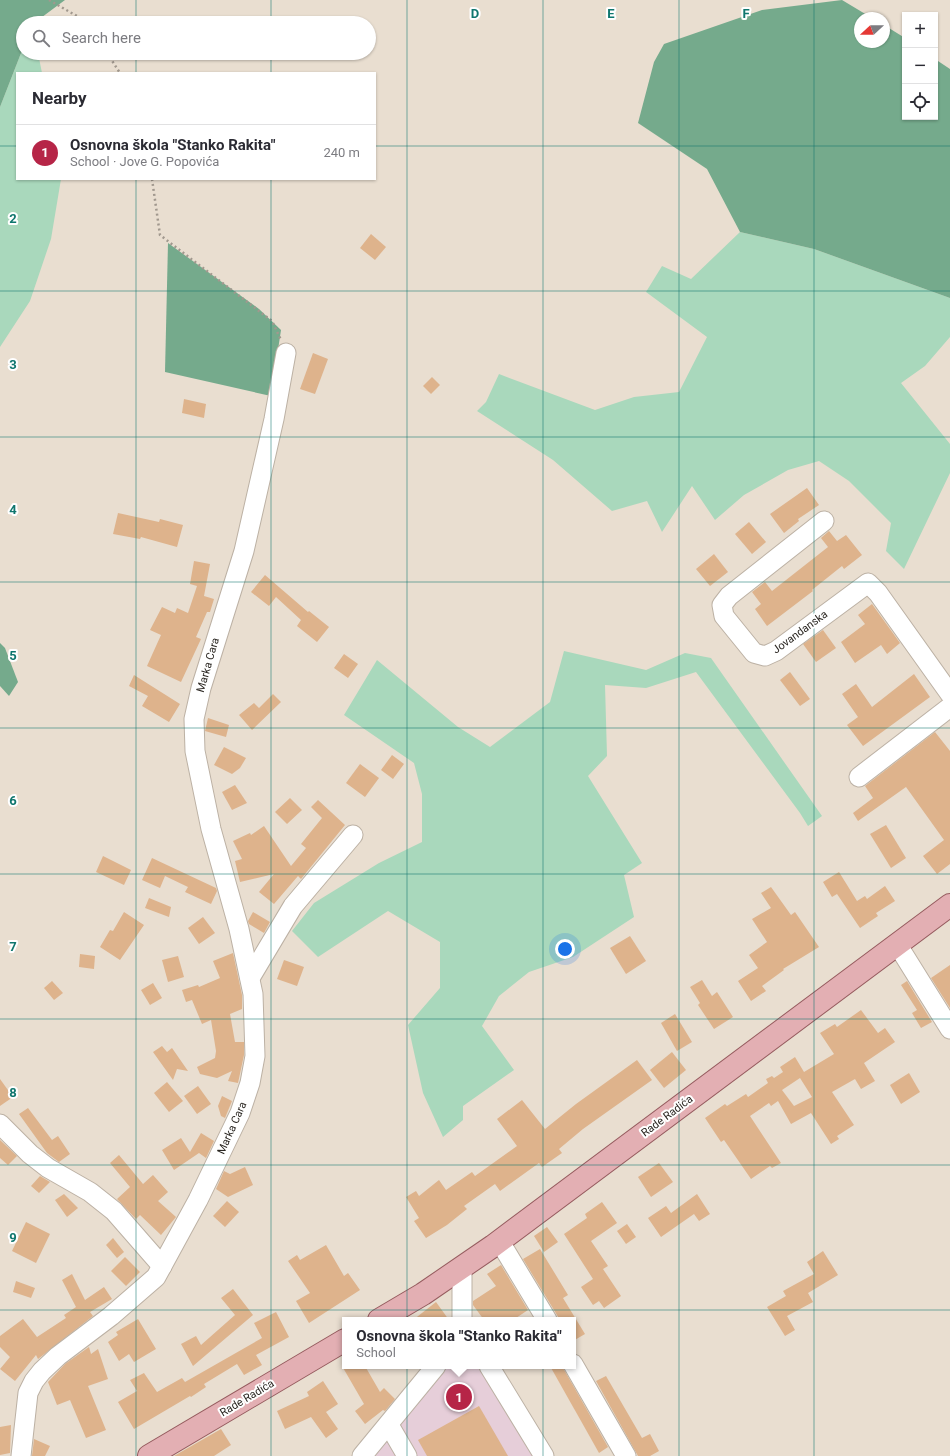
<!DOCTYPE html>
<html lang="en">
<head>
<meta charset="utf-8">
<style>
  :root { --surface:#fff; --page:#f7f7f7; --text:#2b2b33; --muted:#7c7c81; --line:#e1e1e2; --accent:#b62547 }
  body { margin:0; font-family:Roboto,sans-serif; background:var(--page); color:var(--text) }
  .controls { position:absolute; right:12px; top:12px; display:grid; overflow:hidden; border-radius:0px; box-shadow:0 1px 3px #0004 }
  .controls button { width:36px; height:36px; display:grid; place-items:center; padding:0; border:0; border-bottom:1px solid var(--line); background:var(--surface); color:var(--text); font:20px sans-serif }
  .compass { position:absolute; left:854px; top:12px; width:36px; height:36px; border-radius:50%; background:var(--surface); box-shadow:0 1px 3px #0004; rotate:249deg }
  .you { position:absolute; left:565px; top:949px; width:14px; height:14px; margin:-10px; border:3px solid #fff; border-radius:50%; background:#1a73e8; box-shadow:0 0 0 6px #1a73e833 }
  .badge { display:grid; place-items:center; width:26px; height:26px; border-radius:50%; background:var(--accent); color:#fff; font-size:13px; font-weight:700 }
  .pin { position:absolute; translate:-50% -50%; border:2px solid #fff; box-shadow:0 1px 4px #0006 }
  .popup { position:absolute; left:342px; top:1317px; width:234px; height:52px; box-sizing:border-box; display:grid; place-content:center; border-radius:0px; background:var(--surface); filter:drop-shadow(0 1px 3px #0005); font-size:13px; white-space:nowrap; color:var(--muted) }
  .popup b { font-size:15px; color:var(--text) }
  .popup::after { content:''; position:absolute; left:50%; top:100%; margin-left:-8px; border:8px solid transparent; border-top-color:var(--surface) }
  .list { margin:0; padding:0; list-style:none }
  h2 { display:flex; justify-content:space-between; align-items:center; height:52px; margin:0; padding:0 16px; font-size:17px }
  h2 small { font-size:13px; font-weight:400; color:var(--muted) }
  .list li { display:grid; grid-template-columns:26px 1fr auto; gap:12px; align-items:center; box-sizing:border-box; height:56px; padding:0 16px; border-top:1px solid var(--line) }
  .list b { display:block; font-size:15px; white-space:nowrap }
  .list p { margin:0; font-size:13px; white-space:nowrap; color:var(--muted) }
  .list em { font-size:13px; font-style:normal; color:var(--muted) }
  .icon { flex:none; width:22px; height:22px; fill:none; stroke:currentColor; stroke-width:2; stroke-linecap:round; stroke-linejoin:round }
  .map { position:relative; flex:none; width:950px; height:1456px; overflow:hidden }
  .search { position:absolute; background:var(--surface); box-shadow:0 1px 3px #0004; left:16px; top:16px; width:360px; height:44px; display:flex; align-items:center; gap:10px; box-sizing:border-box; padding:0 14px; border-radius:22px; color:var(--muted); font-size:15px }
  .panel { position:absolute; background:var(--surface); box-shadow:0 1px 3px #0004; left:16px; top:72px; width:360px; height:108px; border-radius:0px }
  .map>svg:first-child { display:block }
  .education { fill:#e6ced9 }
  .green { fill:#a9d8bc }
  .forest { fill:#75aa8c }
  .building { fill:#deb38c; fill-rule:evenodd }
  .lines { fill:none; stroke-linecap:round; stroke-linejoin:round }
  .minor-casing { stroke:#bcb1a4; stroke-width:21 }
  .major-casing { stroke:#965c5f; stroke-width:24 }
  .path { stroke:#a1988e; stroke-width:2.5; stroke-dasharray:2 3; stroke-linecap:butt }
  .minor { stroke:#fff; stroke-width:19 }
  .major { stroke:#e3afb3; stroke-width:22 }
  .grid { fill:none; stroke:#0f766e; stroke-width:1; stroke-opacity:0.55 }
  .labels { text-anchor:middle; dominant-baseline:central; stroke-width:4; stroke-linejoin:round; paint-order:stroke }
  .street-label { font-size:11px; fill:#2a2621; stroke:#fff }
  .grid-label { font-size:13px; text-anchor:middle; font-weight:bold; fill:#0f766e; stroke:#fff; stroke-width:4; stroke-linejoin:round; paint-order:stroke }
</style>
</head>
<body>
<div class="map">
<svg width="950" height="1456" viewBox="0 0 950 1456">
  <rect width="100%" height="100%" fill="#e9ded0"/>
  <!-- education -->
  <path class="education" d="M442 1366H482L537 1456H370Z"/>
  <!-- green -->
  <g class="green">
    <path d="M23 48V53H38L42 73H17V179H61L51 239 30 301 0 347V107Z"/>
    <path d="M740 232 814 249 950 298V337L925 366 901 383 950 444V473L904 569 886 551 891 523 849 481 819 461 788 470 744 495 715 520 692 486 662 532 647 501 612 511 553 460 477 411 486 402 499 374 595 410 634 397 679 392 707 337 646 292 662 266 691 279Z"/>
    <path d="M564 651 646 670 685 653 711 658 822 816 808 826 800 813 696 672 646 688 605 685 607 756 588 776 642 863 624 875 634 917 573 957 529 972 499 996 482 1026 514 1070 463 1106V1120L443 1137 423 1093 408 1025 440 988V942L388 911 318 957 292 931 314 903 379 863 422 842V794L414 763 344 715 377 660 458 727 490 747 550 702Z"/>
  </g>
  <!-- forest -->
  <g class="forest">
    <path d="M0 0H65L34 23H23V48L0 107Z"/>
    <path d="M842 0 872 18H860V42H884V25L905 38V117H935V59L950 69V298L814 249 740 232 707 169 638 123 654 62 664 44 762 10Z"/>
    <path d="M168 243 259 309 281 330 271 396 165 372Z"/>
    <path d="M0 643 5 648 18 682 9 696 0 686Z"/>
  </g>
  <!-- building -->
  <g class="building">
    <path d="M371 234 386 247 375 260 360 248Z"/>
    <path d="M313 353 328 359 315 394 300 389Z"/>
    <path d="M432 377 440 385 431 394 423 386Z"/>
    <path d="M184 399 206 404 204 418 182 413Z"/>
    <path d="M807 488 819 505 798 519 799 521 784 533 770 514Z"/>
    <path d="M118 513 159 522 160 519 183 525 177 547 141 537 140 539 113 534Z"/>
    <path d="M749 522 766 542 752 554 735 534Z"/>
    <path d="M829 531 837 541 846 535 862 555 844 569 842 566 812 590 813 591 767 626 755 609 761 604 752 592 765 582 772 591 828 547 821 538Z"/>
    <path d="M714 554 728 572 710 586 696 569Z"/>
    <path d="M194 561 210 564 204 596 214 599 210 612H207L196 637 201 639 181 682 147 666 161 635 150 630 162 607 175 613 177 608 188 613 197 586 190 584Z"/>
    <path d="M265 575 308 612 309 611 329 627 317 642 297 626 301 620 276 597 269 606 251 592Z"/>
    <path d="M872 604 900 643 887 654 881 645 855 663 841 642 865 624 858 615Z"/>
    <path d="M823 630 836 648 816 662 803 644Z"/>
    <path d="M344 654 358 664 348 678 334 668Z"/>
    <path d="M790 672 810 699 800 706 780 680Z"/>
    <path d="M914 674 930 697 863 746 847 725 858 717 842 694 856 684 872 707Z"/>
    <path d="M134 675 180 704 169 722 142 706 148 696 129 686Z"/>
    <path d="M273 694 281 702 252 730 239 715 254 703 259 708Z"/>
    <path d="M208 718 229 725 226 737 205 731Z"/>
    <path d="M935 732 950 751V864L937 874 923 856 944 840 906 787 858 821 853 813 873 798 865 786Z"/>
    <path d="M224 747 246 758 240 768 232 774 214 765Z"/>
    <path d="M392 755 404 764 393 779 381 770Z"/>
    <path d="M360 764 379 778 365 797 346 783Z"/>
    <path d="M235 785 247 803 232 810 222 792Z"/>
    <path d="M290 798 302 810 287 824 275 812Z"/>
    <path d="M318 800 345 825 301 879 298 876 274 904 259 892 274 874 240 882 235 861 242 859 233 841 250 833 251 835 264 826 291 866 306 848 301 844 322 818 311 807Z"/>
    <path d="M886 825 906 858 891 868 870 834Z"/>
    <path d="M103 856 131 870 124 885 96 872Z"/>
    <path d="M152 858 216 888 217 891 211 904 185 892 188 887 165 876 160 888 142 880Z"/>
    <path d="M839 872 857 901 865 896 867 899 885 886 895 901 876 913 878 916 860 928 837 894 832 897 823 882Z"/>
    <path d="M771 887 791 915 795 912 819 947 783 969 784 970 762 986 766 991 751 1001 738 981 758 968 749 955 767 942 752 919 771 908 761 893Z"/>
    <path d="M149 898 171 907 169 917 145 908Z"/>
    <path d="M124 912 144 925 120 960 100 947 110 930 113 931Z"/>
    <path d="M253 912 270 922 264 933 249 924 248 921Z"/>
    <path d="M203 917 215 933 199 944 188 928Z"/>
    <path d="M630 936 646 961 626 974 610 948Z"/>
    <path d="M233 953 242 995V1009L230 1014 235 1042H244V1055L238 1083 228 1081 232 1071 217 1078 200 1074 197 1067 215 1058 216 1051 211 1020 202 1024 192 1000 186 1002 182 990 198 985 199 987 220 978 213 961Z"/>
    <path d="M80 954 95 956 94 969 79 967Z"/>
    <path d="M178 956 184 977 168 982 162 960Z"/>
    <path d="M284 960 304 967 297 986 277 979Z"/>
    <path d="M950 965V1008L931 978Z"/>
    <path d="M702 980 712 996 717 992 733 1017 714 1029 698 1005 700 1003 690 987Z"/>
    <path d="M52 981 63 993 54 1000 44 988Z"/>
    <path d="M907 981 932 1022 921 1028 912 1013 917 1010 901 985Z"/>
    <path d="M153 983 162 998 150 1005 141 990Z"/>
    <path d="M861 1010 878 1033 885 1028 895 1042 864 1063 875 1081 861 1089 855 1079 832 1092 854 1125 837 1136 839 1139 831 1144 811 1113 791 1124 778 1101 771 1106 769 1103 750 1116 781 1163 772 1168 770 1166 751 1179 724 1140 721 1142 705 1118 725 1104 727 1106 746 1094 748 1097 768 1083 766 1079 772 1076 774 1078 783 1072 780 1067 795 1057 804 1072 834 1054 820 1033 835 1024 837 1027ZM800 1078 812 1097 794 1106 782 1090Z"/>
    <path d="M675 1014 692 1042 677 1051 661 1023Z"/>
    <path d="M162 1046 167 1052 172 1048 188 1071 177 1069 173 1080 153 1052Z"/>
    <path d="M672 1052 686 1070 664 1088 650 1070Z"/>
    <path d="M637 1060 652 1080 583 1129 559 1149 562 1153 542 1167 539 1163 500 1191 495 1184 464 1206 467 1209 447 1225 426 1238 414 1221 419 1218 406 1197 416 1191 419 1196 439 1180 446 1190 472 1172 475 1176 517 1146 497 1119 522 1100 545 1129 576 1104Z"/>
    <path d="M909 1073 920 1092 901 1104 890 1085Z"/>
    <path d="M0 1079 13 1097 0 1106Z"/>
    <path d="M167 1082 183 1101 169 1112 154 1093Z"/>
    <path d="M198 1086 211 1104 197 1114 184 1096Z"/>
    <path d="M222 1096 232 1101 225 1118 221 1116 218 1106Z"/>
    <path d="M28 1108 52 1140 58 1136 70 1154 59 1162 47 1153 19 1114Z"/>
    <path d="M201 1133 214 1141 206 1158 199 1153 174 1170 162 1150 181 1138 190 1152Z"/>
    <path d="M0 1140 17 1156 8 1165 0 1158Z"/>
    <path d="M119 1155 143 1184 153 1175 168 1192 158 1201 176 1217 161 1235 140 1215 136 1219 117 1199 130 1187 110 1163Z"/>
    <path d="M659 1163 673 1182 651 1197 638 1177Z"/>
    <path d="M245 1167 253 1185 228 1197 216 1189 224 1171 230 1174Z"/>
    <path d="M40 1176 50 1182 39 1193 31 1186Z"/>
    <path d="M64 1194 78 1208 67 1217 55 1200Z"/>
    <path d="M697 1194 710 1214 699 1221 694 1214 661 1237 648 1218 666 1206 671 1213Z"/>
    <path d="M227 1201 239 1212 225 1227 213 1216Z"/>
    <path d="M602 1202 617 1223 591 1241 608 1266 603 1269 621 1296 604 1308 599 1301 593 1305 581 1287 593 1279 564 1234 587 1218 585 1214Z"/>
    <path d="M26 1222 50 1234 36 1263 12 1251Z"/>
    <path d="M627 1224 636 1237 626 1244 617 1231Z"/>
    <path d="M547 1227 558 1242 544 1252 534 1236Z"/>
    <path d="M113 1238 124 1252 117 1258 106 1245Z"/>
    <path d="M326 1245 344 1276 348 1273 360 1290 309 1323 296 1301 310 1293 288 1261 297 1255 300 1260Z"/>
    <path d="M540 1249 568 1295 563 1298 585 1334 573 1341V1320H560L523 1259Z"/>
    <path d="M823 1251 838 1275 808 1293 813 1302 787 1316 795 1330 785 1336 767 1307 786 1296 783 1291 814 1274 807 1262Z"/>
    <path d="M125 1257 140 1272 126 1286 111 1271Z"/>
    <path d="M501 1265 528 1310 513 1320H484L473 1305V1301L496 1286 487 1274Z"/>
    <path d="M72 1274 85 1300 104 1287 112 1299 90 1312 93 1316 38 1359 36 1355 15 1381 0 1369 10 1357 0 1347V1336L23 1319 37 1337 66 1318 64 1315 76 1307 62 1280Z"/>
    <path d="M16 1281 35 1288 31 1298 13 1292Z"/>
    <path d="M233 1289 253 1315 193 1366 181 1344 196 1336 201 1345 235 1315 221 1298Z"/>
    <path d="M436 1302 449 1320H413Z"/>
    <path d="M276 1312 289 1337 256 1355 262 1365 244 1375 237 1364 204 1384 206 1387 191 1397 190 1396 134 1429 118 1402 137 1391 130 1380 144 1373 157 1392 182 1378 185 1382 262 1338 254 1323Z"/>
    <path d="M138 1319 156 1349 134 1362 129 1354 119 1361 108 1342 118 1335 116 1332Z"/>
    <path d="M89 1347 91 1354 98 1349 108 1379 88 1386 106 1430 86 1438 70 1400 57 1405 48 1382 65 1364Z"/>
    <path d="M342 1366H365L380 1392 384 1388 395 1399 385 1411 383 1410 365 1424 355 1411 364 1404Z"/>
    <path d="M550 1366H562L608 1447 599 1453Z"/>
    <path d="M606 1376 642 1438 650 1434 659 1451 650 1456H638L596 1381Z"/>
    <path d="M323 1381 338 1404 326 1412 338 1429 326 1438 311 1417 285 1429 277 1411 309 1396 307 1392Z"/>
    <path d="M479 1406 508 1456H427L418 1440Z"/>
    <path d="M11 1425 10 1453 0 1455V1427Z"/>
    <path d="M221 1429 231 1445 214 1456H174Z"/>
    <path d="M34 1439 50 1446 45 1456H32Z"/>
  </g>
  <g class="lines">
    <defs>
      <g id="minor">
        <path d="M824 521 729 596 722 605 724 616 754 653 765 656 776 651 868 583 878 593 950 694"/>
        <path d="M859 777 950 707"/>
        <path d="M897 944 950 1029"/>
        <path d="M250 978 293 906 353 835"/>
        <path d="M0 1124 30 1154 48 1168 90 1192 114 1211 162 1266"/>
        <path d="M500 1242 547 1320"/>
        <path d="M462 1268V1320"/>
        <path d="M573 1364 626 1456"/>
        <path d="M489 1366 544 1456"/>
        <path d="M389 1425 407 1456"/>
        <path d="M21 1456 28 1393 34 1381 42 1371 58 1356 111 1316 156 1277 198 1200 240 1113 250 1083 255 1056 253 994 239 929 211 829 195 751 194 719 201 688 244 551 274 419 286 353"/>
        <path d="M362 1456 436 1366"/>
      </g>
      <g id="major">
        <path d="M379 1320 423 1294 493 1246 950 905"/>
        <path d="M149 1456 345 1340"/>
      </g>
    </defs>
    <!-- minor casing -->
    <use href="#minor" class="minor-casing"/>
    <!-- major casing -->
    <use href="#major" class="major-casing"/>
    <!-- path -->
    <g class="path">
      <path d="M49 0 89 23"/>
      <path d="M107 53 120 73"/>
      <path d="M152 179 160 235 272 321 281 340"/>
    </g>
    <!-- minor -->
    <use href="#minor" class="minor"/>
    <!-- major -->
    <use href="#major" class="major"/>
  </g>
  <!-- grid -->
  <path class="grid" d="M136 0V23M271 0V23M407 0V1456M543 0V1456M679 0V1456M814 0V1456M136 53V73M271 53V73M0 146H17M375 146H950M136 179V1456M271 179V1456M0 291H950M0 437H950M0 582H950M0 728H950M0 874H950M0 1019H950M0 1165H950M0 1310H950"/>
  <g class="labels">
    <!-- street labels -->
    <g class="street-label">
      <text transform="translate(800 632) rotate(-36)">Jovandanska</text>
      <text transform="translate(208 665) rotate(-74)">Marka Cara</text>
      <text transform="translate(667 1116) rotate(-37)">Rade Radića</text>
      <text transform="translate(232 1128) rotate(-66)">Marka Cara</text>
      <text transform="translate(247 1398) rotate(-31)">Rade Radića</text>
    </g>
  </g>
  <g class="grid-label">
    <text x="475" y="18">D</text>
    <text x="611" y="18">E</text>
    <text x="746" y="18">F</text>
    <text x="13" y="223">2</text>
    <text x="13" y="369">3</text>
    <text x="13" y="514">4</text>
    <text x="13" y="660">5</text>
    <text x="13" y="805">6</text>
    <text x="13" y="951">7</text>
    <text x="13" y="1097">8</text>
    <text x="13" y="1242">9</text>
  </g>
</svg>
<div class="controls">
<button>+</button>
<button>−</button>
<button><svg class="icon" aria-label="locate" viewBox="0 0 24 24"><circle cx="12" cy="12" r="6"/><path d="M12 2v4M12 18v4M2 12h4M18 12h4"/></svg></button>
</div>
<svg class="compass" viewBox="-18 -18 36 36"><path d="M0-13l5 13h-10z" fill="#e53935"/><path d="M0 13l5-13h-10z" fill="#7c7c81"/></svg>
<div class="you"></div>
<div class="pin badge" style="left:459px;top:1397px">1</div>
<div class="popup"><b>Osnovna škola &quot;Stanko Rakita&quot;</b>School</div>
<div class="search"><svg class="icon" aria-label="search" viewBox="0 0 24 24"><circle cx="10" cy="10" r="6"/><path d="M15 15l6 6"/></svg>Search here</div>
<section class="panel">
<h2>Nearby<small></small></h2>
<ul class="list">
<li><span class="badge">1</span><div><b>Osnovna škola &quot;Stanko Rakita&quot;</b><p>School · Jove G. Popovića</p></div><em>240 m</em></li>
</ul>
</section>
</div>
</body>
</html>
